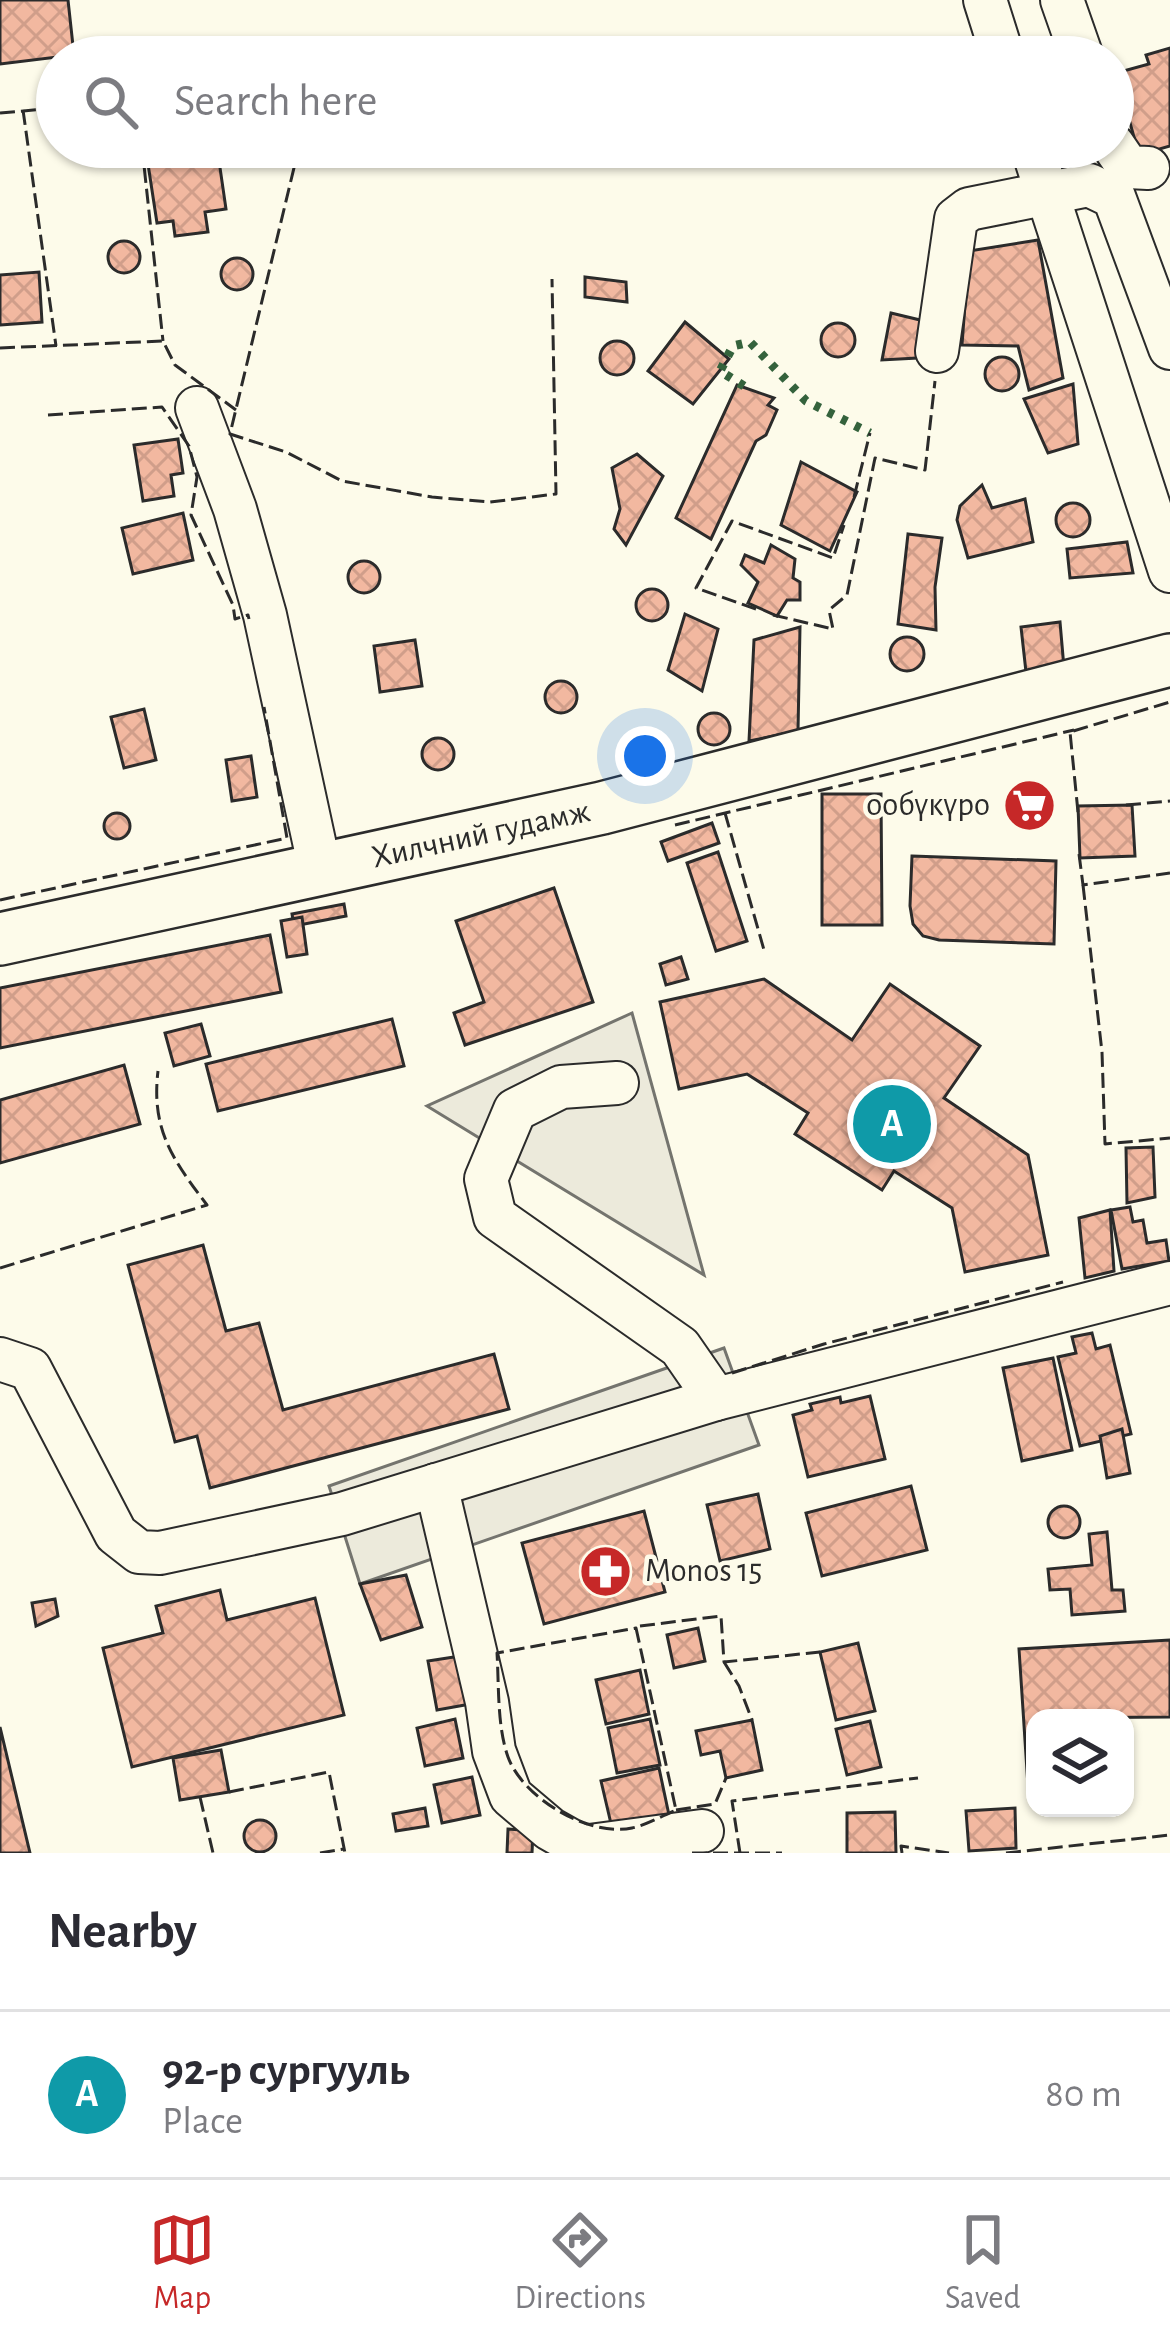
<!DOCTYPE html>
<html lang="en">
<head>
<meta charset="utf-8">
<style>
  :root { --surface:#fff; --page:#f2f2f3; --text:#2b2b33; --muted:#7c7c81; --line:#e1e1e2; --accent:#c62828 }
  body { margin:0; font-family:"Alegreya Sans",sans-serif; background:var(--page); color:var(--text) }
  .controls { position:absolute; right:36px; bottom:36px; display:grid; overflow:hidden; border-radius:24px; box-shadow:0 3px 9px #0004 }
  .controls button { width:108px; height:108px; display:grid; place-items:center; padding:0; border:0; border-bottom:3px solid var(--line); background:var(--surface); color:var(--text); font:60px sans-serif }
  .you { position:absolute; left:645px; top:756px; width:42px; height:42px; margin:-30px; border:9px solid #fff; border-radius:50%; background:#1a73e8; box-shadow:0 0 0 18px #1a73e833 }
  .badge { display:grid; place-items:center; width:78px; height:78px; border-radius:50%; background:var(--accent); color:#fff; font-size:39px; font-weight:700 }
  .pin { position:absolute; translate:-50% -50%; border:6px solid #fff; box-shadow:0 3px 12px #0006 }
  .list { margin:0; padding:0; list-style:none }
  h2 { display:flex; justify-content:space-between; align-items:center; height:156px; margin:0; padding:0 48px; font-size:51px }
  h2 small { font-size:39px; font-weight:400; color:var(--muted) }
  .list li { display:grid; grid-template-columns:78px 1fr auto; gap:36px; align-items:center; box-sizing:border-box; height:168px; padding:0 48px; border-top:3px solid var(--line) }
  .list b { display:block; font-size:45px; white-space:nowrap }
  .list p { margin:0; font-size:39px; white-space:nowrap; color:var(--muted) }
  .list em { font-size:39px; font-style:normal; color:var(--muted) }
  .icon { flex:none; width:66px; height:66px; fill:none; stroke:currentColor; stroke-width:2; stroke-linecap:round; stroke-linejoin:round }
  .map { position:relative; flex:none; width:1170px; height:1853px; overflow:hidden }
  .search { position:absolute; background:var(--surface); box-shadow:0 3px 9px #0004; left:36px; right:36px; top:36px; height:132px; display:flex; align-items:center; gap:30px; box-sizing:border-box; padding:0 42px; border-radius:66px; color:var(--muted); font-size:45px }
  .sheet { height:324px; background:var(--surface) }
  nav { display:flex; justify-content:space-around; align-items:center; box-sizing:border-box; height:168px; border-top:3px solid var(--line); background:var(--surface); font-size:33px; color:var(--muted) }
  nav a { display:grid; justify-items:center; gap:6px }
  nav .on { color:var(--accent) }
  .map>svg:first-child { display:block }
  .parking { fill:#eceadb; stroke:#74746e; stroke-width:3 }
  .building { fill:url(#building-cross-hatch); stroke:#2b2b2b; stroke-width:3 }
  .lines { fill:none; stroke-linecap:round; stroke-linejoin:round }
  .minor-casing { stroke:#2b2b2b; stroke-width:46 }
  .major-casing { stroke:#2b2b2b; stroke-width:56 }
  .minor { stroke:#fdfbea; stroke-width:42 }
  .major { stroke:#fdfbea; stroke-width:51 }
  .hedge { stroke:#34623c; stroke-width:9; stroke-dasharray:6 9; stroke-linecap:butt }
  .fence { stroke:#2b2b2b; stroke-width:3; stroke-dasharray:15 6; stroke-linecap:butt }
  .labels { text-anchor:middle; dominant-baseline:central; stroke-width:9; stroke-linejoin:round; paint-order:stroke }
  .poi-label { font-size:33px; fill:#2b2b2b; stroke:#fdfbea; text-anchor:end }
  .street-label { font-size:33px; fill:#2b2b2b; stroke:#fdfbea }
</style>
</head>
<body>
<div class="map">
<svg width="1170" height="1853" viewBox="0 0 1170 1853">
  <defs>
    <pattern id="building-cross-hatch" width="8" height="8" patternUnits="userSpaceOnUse" patternTransform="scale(3)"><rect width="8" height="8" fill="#f2b8a0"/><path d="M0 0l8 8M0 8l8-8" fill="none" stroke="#d09e8a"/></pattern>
  </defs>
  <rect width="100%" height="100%" fill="#fdfbea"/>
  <!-- parking -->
  <g class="parking">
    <path d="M632 1013 704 1275 427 1106Z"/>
    <path d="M724 1348 759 1445 360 1584 329 1486Z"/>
  </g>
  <!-- building -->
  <g class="building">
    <path d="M0 0H68L74 55 0 64Z"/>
    <path d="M1170 48V146L1139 155 1116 73 1149 64 1146 55Z"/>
    <path d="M218 154 226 209 205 212 208 232 175 236 173 221 157 223 148 164Z"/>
    <path d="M1038 240 1063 378 1029 390 1018 346 962 345 969 251Z"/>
    <circle cx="124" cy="257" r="16"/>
    <circle cx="237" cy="274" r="16"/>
    <path d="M39 272 42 322 0 325V275Z"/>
    <path d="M585 277 626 282 627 302 585 297Z"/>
    <path d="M891 313 920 320 917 358 882 360Z"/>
    <path d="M685 322 729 359 693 404 648 371Z"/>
    <circle cx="838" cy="340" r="17"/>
    <circle cx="617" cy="358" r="17"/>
    <circle cx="1002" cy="374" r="17"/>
    <path d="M1073 384 1078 444 1048 453 1024 399Z"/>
    <path d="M737 385 774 398 768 405 777 410 766 435 756 441 711 539 676 518Z"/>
    <path d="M178 439 183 473 171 475 174 496 143 501 134 445Z"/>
    <path d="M637 454 663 476 626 545 614 529 620 509 612 468Z"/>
    <path d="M801 462 857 492 830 551 781 525Z"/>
    <path d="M982 485 992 508 1025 499 1033 542 968 558 957 520 960 506Z"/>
    <circle cx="1073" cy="520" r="17"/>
    <path d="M183 513 193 560 133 574 122 528Z"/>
    <path d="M908 534 942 538 935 587 936 630 898 624Z"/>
    <path d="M1127 542 1133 573 1070 578 1067 549Z"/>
    <path d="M771 545 795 559 793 578 800 582V600H787L777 616 748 603 758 582 741 565 745 555 764 563Z"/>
    <circle cx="364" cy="577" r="16"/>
    <circle cx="652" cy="605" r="16"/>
    <path d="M685 614 718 629 702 691 668 670Z"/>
    <path d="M1060 622 1064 668 1026 672 1021 627Z"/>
    <path d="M800 627 798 731 749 741 754 640Z"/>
    <circle cx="907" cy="654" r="17"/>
    <path d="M415 640 422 686 380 692 374 646Z"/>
    <circle cx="561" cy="697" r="16"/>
    <path d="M144 709 156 760 124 768 111 717Z"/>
    <circle cx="714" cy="729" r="16"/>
    <circle cx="438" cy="754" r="16"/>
    <path d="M251 756 257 797 232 801 226 760Z"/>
    <path d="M822 794H881L882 925H822Z"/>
    <path d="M1132 805 1135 856 1080 858 1078 806Z"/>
    <circle cx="117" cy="826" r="13"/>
    <path d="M712 823 719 843 668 861 661 842Z"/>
    <path d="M718 852 747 941 716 951 687 863Z"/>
    <path d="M912 856 1056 861 1054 944 939 940 923 936 913 924 910 906Z"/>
    <path d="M554 888 593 1002 465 1045 454 1013 484 1002 456 921Z"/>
    <path d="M344 904 346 916 294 926 292 914Z"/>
    <path d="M302 917 307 954 287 957 281 921Z"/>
    <path d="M270 935 281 992 0 1048V988Z"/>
    <path d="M681 957 688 979 666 985 660 964Z"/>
    <path d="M764 979 852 1040 890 984 980 1046 944 1098 1028 1155 1048 1255 965 1272 952 1208 894 1171 882 1190 795 1134 808 1113 747 1074 679 1089 660 1002Z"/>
    <path d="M392 1019 404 1066 218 1111 206 1064Z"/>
    <path d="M201 1024 210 1056 174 1066 165 1033Z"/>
    <path d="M124 1065 140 1124 0 1163V1100Z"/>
    <path d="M1153 1147 1155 1197 1127 1203 1126 1148Z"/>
    <path d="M1130 1207 1133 1222 1143 1220 1147 1243 1166 1240 1169 1261 1122 1269 1111 1210Z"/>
    <path d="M1110 1210 1114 1271 1085 1278 1079 1218Z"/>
    <path d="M203 1245 226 1331 259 1323 283 1410 494 1354 509 1409 210 1488 197 1436 175 1442 128 1265Z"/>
    <path d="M1092 1333 1096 1349 1110 1345 1131 1434 1080 1446 1058 1357 1076 1353 1072 1337Z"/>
    <path d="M1053 1358 1072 1450 1022 1461 1003 1368Z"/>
    <path d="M870 1396 885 1459 808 1477 793 1415 812 1410 810 1404 840 1397 841 1403Z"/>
    <path d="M1122 1429 1130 1473 1107 1478 1100 1436Z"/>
    <path d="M911 1486 927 1550 822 1576 806 1513Z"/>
    <path d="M758 1494 770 1549 720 1561 707 1505Z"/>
    <circle cx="1064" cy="1522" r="16"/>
    <path d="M644 1511 665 1592 544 1624 522 1543Z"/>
    <path d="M1107 1532 1112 1590H1123L1125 1611 1072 1615 1070 1589 1050 1590 1048 1569 1092 1565 1089 1534Z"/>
    <path d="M406 1575 422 1627 381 1640 360 1584Z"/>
    <path d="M220 1590 227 1620 315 1598 344 1715 132 1767 103 1648 163 1633 156 1606Z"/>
    <path d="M55 1599 58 1616 36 1626 32 1603Z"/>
    <path d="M698 1628 705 1661 674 1668 667 1635Z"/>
    <path d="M1170 1640V1717L1035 1718V1786H1028L1019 1649Z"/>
    <path d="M858 1643 875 1711 836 1720 820 1652Z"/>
    <path d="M467 1655 476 1703 437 1710 428 1661Z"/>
    <path d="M640 1670 649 1714 606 1724 596 1680Z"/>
    <path d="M455 1719 463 1758 425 1766 417 1728Z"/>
    <path d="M650 1719 660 1765 617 1773 608 1728Z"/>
    <path d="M752 1720 762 1770 726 1778 720 1751 701 1755 696 1731Z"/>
    <path d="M870 1721 881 1767 847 1775 836 1729Z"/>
    <path d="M0 1727 30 1853H0Z"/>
    <path d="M221 1750 229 1792 180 1800 173 1758Z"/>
    <path d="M659 1768 669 1815 612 1828 601 1781Z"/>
    <path d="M472 1777 480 1815 442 1823 434 1785Z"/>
    <path d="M425 1808 428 1826 396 1831 393 1814Z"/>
    <path d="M1015 1808 1016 1848 969 1851 966 1811Z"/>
    <path d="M895 1812 896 1853H847V1813Z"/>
    <circle cx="260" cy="1836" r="16"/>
    <path d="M508 1829 533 1831 532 1853H507Z"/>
  </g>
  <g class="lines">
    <defs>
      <g id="minor">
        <path d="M985 0 1003 57"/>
        <path d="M1062 0 1082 57"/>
        <path d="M1113 145 1128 167 1148 168"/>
        <path d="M1032 147 1170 571"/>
        <path d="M937 351 956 219 969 209 1089 185 1114 197 1170 348"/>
        <path d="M197 408 235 509 265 615 320 869"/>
        <path d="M617 1083 561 1087 515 1110 486 1179 495 1217 680 1347 716 1399"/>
        <path d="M0 1359 30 1369 116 1534 139 1552 160 1553 342 1514 716 1399 1170 1283"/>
        <path d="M436 1485 487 1702 494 1751 511 1796 550 1829 582 1847 702 1831"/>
      </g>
      <g id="major">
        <path id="s1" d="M0 939 602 808 1170 660"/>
      </g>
    </defs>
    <!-- minor casing -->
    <use href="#minor" class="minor-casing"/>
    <!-- major casing -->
    <use href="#major" class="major-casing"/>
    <!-- minor -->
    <use href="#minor" class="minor"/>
    <!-- major -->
    <use href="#major" class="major"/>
    <!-- hedge -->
    <path class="hedge" d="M744 386 720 371 733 346 750 342 806 401 870 433"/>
    <!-- fence -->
    <g class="fence">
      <path d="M23 110 56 346"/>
      <path d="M0 113 57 108"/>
      <path d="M142 147 163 341"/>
      <path d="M299 147 230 434 286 452 342 481 432 497 490 502 556 494 552 279"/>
      <path d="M0 348 163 341 175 365 236 410"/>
      <path d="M48 415 162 407 189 446 197 477 191 515 233 605 235 619 248 615 249 619"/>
      <path d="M854 497 870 433"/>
      <path d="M756 609 696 588 732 521 833 558 844 525"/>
      <path d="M773 615 833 629 829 610 847 595 875 458 925 470 935 381"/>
      <path d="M1126 805 1170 801"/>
      <path d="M1078 812 1070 732 1170 702"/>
      <path d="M725 813 764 950"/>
      <path d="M675 825 1074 730"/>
      <path d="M1079 854 1083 885 1170 873"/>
      <path d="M1083 885 1102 1052 1105 1144 1170 1138"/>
      <path d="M0 900 287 838 264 707"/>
      <path d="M0 1268 207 1205C173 1160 151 1130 158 1071"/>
      <path d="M732 1373 824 1344 1063 1282"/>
      <path d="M640 1626 721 1616 724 1662 820 1652"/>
      <path d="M636 1628 676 1810C662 1816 646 1825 632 1828 588 1837 523 1798 508 1757 497 1726 499 1685 497 1653Z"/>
      <path d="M724 1662 739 1686 752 1720"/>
      <path d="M229 1792 329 1772 345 1853"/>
      <path d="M200 1797 213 1853"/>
      <path d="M676 1810 715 1804 726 1778"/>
      <path d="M320 1853 344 1849"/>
      <path d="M692 1853H782"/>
      <path d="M740 1853 732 1801 918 1778"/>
      <path d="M902 1853 901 1846 949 1853"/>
      <path d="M1006 1853 1170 1835"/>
    </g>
  </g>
  <!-- icons -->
  <defs>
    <symbol id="supermarket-disc" viewBox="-11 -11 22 22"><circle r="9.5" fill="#c62828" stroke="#fdfbea"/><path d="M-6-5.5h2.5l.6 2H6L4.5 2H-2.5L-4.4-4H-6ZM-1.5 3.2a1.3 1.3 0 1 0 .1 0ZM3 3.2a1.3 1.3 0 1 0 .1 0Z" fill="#fff"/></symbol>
    <symbol id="pharmacy-disc" viewBox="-11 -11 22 22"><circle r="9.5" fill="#c62828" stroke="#fdfbea"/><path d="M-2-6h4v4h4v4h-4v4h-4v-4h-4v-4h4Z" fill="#fff"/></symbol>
  </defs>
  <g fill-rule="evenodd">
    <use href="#supermarket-disc" x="1000" y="776" width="59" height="59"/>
    <use href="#pharmacy-disc" x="576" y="1542" width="59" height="59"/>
  </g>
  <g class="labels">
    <!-- poi labels -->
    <g class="poi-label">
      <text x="990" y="805">ообүкүро</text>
      <text x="645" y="1571" text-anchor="start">Monos 15</text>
    </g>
    <!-- street labels -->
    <g class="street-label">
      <text stroke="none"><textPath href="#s1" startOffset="492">Хилчний гудамж</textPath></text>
    </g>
  </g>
</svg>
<div class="controls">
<button><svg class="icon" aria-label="layers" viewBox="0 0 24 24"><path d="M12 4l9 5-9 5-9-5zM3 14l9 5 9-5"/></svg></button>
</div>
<div class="you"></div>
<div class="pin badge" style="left:892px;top:1124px;background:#0f9aa8">A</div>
<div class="search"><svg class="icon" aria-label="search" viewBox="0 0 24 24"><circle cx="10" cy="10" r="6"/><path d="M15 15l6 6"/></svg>Search here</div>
</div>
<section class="sheet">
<h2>Nearby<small></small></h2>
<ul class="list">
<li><span class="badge" style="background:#0f9aa8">A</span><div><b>92-р сургууль</b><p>Place</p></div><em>80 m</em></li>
</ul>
</section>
<nav>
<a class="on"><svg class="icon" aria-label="map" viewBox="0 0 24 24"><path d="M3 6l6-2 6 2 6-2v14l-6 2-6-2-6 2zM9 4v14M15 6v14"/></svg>Map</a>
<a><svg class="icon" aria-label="directions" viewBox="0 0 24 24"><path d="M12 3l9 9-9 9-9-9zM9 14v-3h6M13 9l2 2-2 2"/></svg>Directions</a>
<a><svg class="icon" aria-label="saved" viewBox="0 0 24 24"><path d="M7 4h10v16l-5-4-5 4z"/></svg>Saved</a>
</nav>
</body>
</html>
